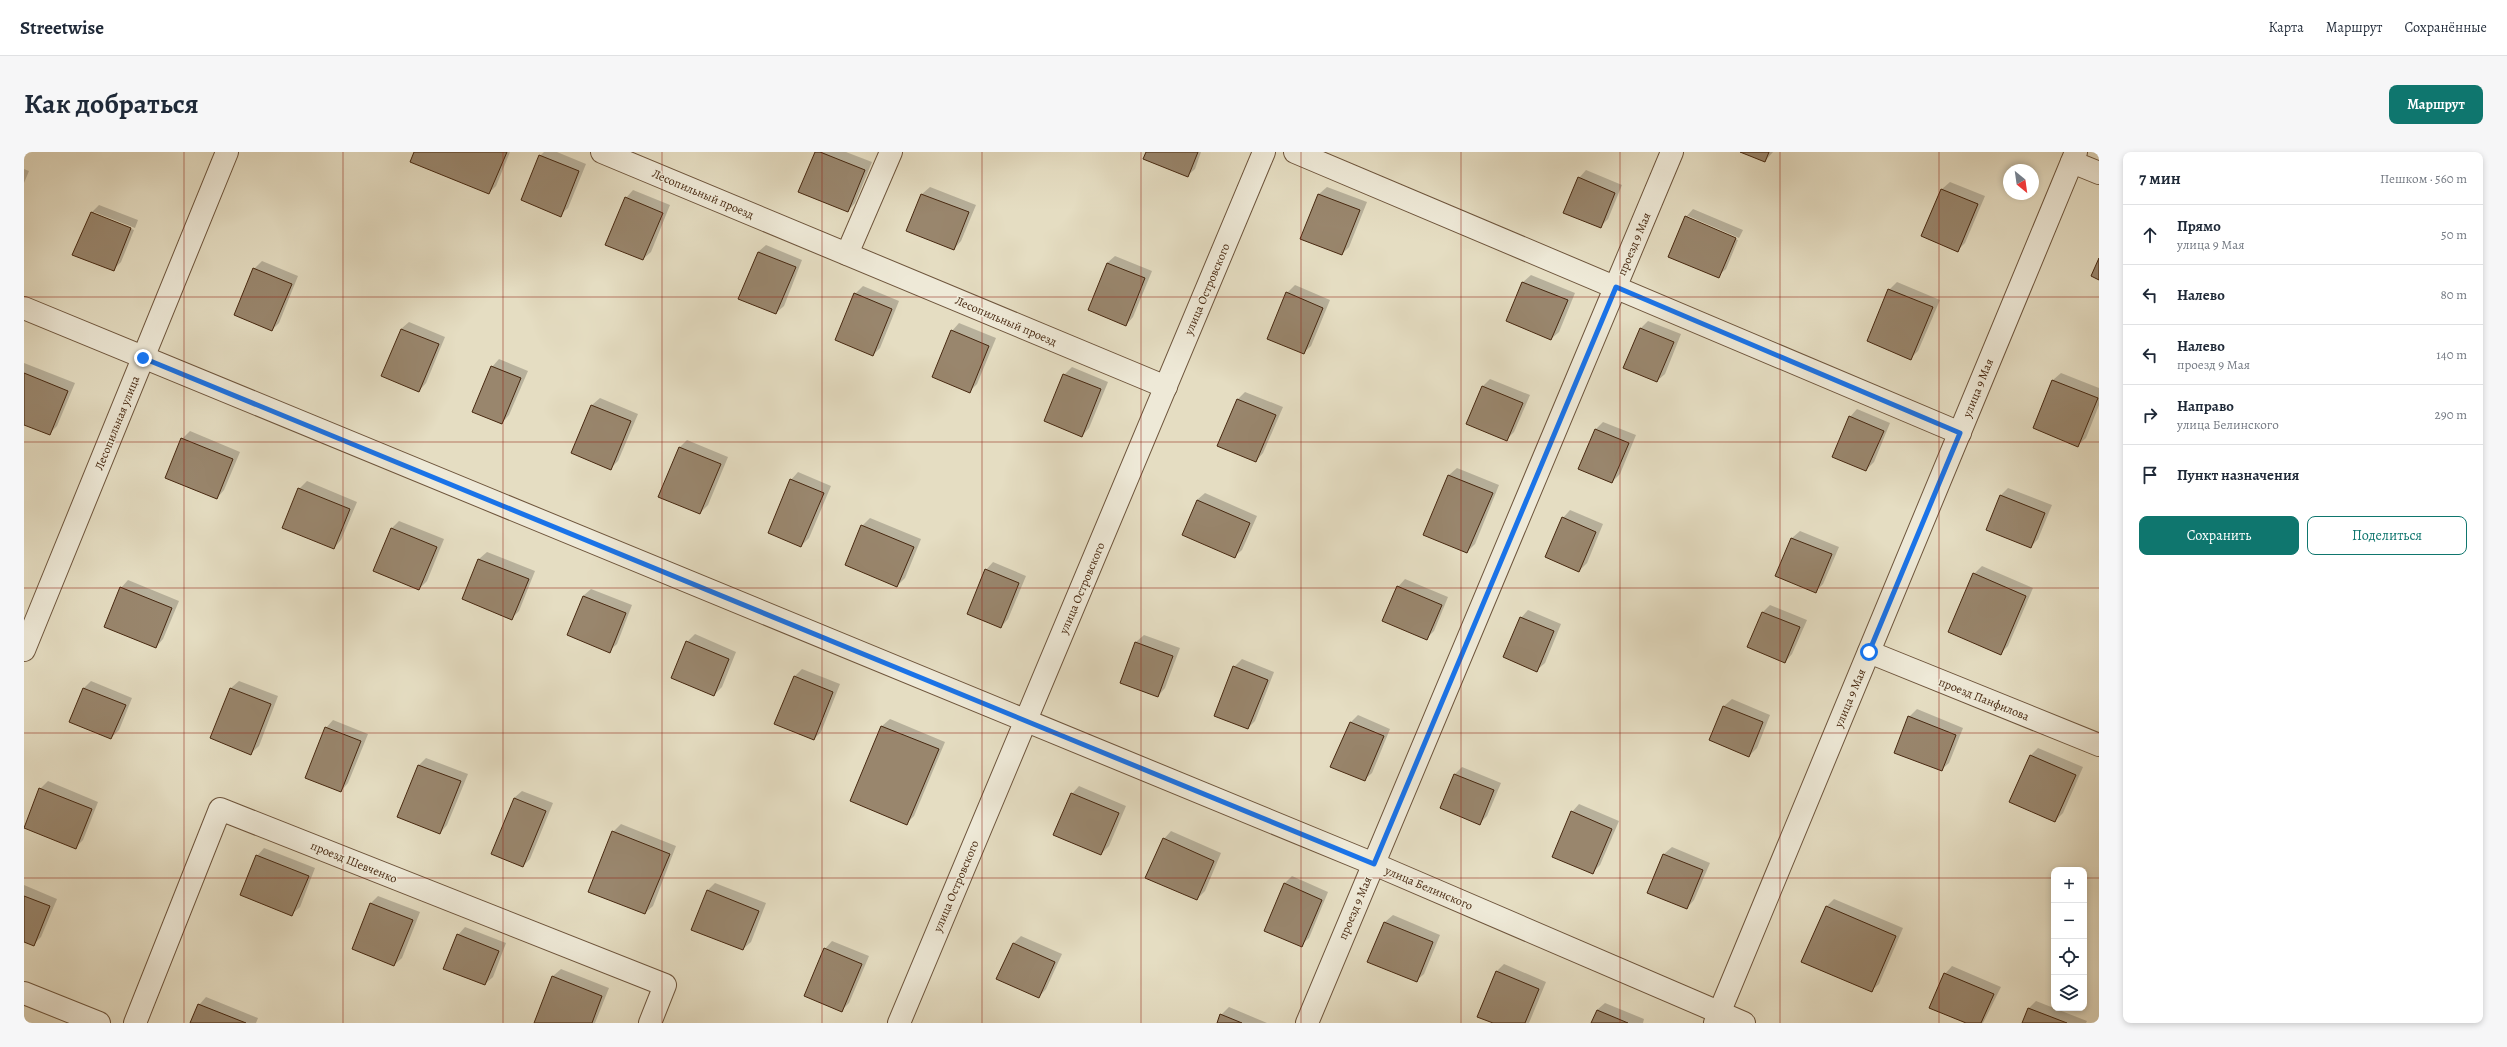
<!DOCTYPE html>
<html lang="ru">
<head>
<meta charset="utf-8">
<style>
  :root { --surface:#fff; --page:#f6f6f7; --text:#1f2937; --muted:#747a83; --line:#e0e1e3; --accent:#0f766e }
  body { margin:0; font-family:Alegreya,serif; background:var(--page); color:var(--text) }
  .controls { position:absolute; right:12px; bottom:12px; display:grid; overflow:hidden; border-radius:8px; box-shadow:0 2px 6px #0003 }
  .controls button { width:36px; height:36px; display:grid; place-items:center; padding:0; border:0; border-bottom:1px solid var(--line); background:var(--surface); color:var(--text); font:20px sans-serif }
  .compass { position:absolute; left:1979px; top:12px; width:36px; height:36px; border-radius:50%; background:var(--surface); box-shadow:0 2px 6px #0003; rotate:151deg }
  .stop { position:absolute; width:12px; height:12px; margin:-9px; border:3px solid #1a73e8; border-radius:50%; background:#fff }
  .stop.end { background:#1a73e8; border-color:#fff; box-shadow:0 1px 4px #0008 }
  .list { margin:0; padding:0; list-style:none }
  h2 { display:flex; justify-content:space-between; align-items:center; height:52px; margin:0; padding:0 16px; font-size:17px }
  h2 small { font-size:13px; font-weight:400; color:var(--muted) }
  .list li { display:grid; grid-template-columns:26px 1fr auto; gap:12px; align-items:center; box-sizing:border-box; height:60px; padding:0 16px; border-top:1px solid var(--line) }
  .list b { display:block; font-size:15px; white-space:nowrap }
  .list p { margin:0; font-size:13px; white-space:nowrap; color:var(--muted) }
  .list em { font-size:13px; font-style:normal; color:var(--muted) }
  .actions { display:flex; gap:8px; padding:12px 16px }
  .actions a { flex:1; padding:9px 0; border:1px solid var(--accent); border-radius:8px; text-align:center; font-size:14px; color:var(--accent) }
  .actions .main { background:var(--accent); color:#fff }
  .icon { flex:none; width:22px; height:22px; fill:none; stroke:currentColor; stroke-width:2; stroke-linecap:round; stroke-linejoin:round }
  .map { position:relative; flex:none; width:2075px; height:871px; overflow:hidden; border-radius:8px }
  header { display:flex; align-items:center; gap:24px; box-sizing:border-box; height:56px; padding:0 20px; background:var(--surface); border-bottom:1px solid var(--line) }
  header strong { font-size:19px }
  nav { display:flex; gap:22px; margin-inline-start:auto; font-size:14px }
  .intro { display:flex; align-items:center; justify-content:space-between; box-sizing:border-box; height:96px; padding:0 24px }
  h1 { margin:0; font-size:28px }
  .button { padding:10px 18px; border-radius:8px; background:var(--accent); color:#fff; font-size:14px; font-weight:700 }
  main { display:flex; gap:24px; padding:0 24px }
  aside { flex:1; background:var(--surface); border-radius:8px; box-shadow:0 2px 6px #0003 }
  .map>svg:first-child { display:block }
  .shadow { fill:#0003 }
  .building { fill:#99866d; stroke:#472810 }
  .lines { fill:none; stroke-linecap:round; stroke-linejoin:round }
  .street-casing { stroke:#6e553c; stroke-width:24 }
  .street { stroke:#eee9d7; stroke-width:22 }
  .route { stroke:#1a73e8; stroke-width:5 }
  .grid { fill:none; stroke:#8f2418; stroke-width:1; stroke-opacity:0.55 }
  .labels { text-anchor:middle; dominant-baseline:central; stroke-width:3; stroke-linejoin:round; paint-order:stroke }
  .street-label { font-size:12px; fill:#472810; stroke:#eee9d7 }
</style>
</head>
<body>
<header>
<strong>Streetwise</strong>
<nav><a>Карта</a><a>Маршрут</a><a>Сохранённые</a></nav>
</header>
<div class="intro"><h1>Как добраться</h1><a class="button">Маршрут</a></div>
<main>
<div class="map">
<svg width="2075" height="871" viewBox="0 0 2075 871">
  <rect width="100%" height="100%" fill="#e5ddc2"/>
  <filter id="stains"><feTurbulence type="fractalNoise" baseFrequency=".005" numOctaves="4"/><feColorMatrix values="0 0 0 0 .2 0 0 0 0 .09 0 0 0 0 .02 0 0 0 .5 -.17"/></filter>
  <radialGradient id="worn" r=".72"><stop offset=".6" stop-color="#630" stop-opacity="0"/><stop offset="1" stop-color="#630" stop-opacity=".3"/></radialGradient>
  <!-- shadow -->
  <g class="shadow">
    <path d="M392 0H486L472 34 465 41Z"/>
    <path d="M520 0H533L562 12 544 56 536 63 516 4Z"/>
    <path d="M792 0H822L848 10 831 51 824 59Z"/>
    <path d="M1123 0H1177L1171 17 1163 24Z"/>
    <path d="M1719 0H1749L1741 9Z"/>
    <path d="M0 17 5 19 0 31Z"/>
    <path d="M1562 18 1598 33 1584 67 1576 75 1555 26Z"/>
    <path d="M1926 30 1961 44 1941 91 1934 98 1899 84 1918 37Z"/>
    <path d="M906 35 952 53 937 89 930 97 883 78 898 42Z"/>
    <path d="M1303 35 1343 50 1325 95 1318 102 1278 87 1295 42Z"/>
    <path d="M609 38 646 53 627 100 619 107 602 46Z"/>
    <path d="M75 53 114 68 111 76 70 60V62L110 78 97 110 89 118 49 102 68 60Z"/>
    <path d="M1669 57 1719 78 1715 86 1664 64V67L1714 88 1702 117 1694 124 1662 65Z"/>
    <path d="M742 93 778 108 760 154 752 161 734 100Z"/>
    <path d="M1091 104 1128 119 1109 165 1102 173 1083 111Z"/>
    <path d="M238 109 274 124 255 171 248 178 230 117Z"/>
    <path d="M1507 123 1551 141 1535 180 1527 187 1483 169 1499 130Z"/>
    <path d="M1873 130 1916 148 1894 199 1887 206 1865 138Z"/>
    <path d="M1271 133 1306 148 1287 194 1279 201 1263 141Z"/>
    <path d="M839 134 875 149 856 196 849 203 831 142Z"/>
    <path d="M1624 169 1657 182 1641 222 1633 229 1617 176Z"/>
    <path d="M385 170 421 185 402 231 395 239 377 177Z"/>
    <path d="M935 171 972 186 953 232 945 240 928 179Z"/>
    <path d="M475 207 504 219 485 263 478 271 468 215Z"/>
    <path d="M0 211 51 231 33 274 25 282 0 271Z"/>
    <path d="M1048 215 1084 230 1065 276 1058 284 1040 223Z"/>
    <path d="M2037 221 2075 236V253L2062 286 2054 293 2010 275 2029 228Z"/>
    <path d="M1466 227 1506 243 1490 280 1482 288 1459 234Z"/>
    <path d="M1221 240 1259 255 1239 301 1232 309 1194 294 1214 247Z"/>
    <path d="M576 246 614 262 594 309 587 316 549 301 568 253Z"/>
    <path d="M1833 257 1866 271 1850 310 1842 318 1826 265Z"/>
    <path d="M1579 270 1612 283 1596 322 1588 330 1555 316 1572 277Z"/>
    <path d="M166 279 216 300 200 338 193 346 158 287Z"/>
    <path d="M663 288 704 305 684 353 676 361 655 296Z"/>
    <path d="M1433 316 1475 333 1451 392 1443 400 1400 382 1425 323Z"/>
    <path d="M774 320 807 334 785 386 777 394 767 328Z"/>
    <path d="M283 329 333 350 317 388 310 396 275 337Z"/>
    <path d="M1984 336 2028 353 2014 387 2007 395 1963 378 1977 343Z"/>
    <path d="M1181 341 1233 364 1218 398 1210 405 1173 348Z"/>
    <path d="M1546 358 1579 372 1563 411 1555 419 1539 366Z"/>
    <path d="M846 366 897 387 881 426 873 434 838 374Z"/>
    <path d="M375 369 420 387 403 429 395 437 350 419 368 376Z"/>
    <path d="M1776 379 1815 395 1799 432 1792 439 1752 423 1768 386Z"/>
    <path d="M463 400 511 419 495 459 488 466 439 446 455 407Z"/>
    <path d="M969 410 1002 424 984 467 977 475 962 418Z"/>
    <path d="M1958 414 2009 436 1984 494 1976 502 1950 422Z"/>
    <path d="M1381 427 1424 445 1410 479 1403 486 1374 435Z"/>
    <path d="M104 428 155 449 139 487 132 495 97 436Z"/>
    <path d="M567 437 608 453 593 492 585 499 559 444Z"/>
    <path d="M1746 453 1783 468 1768 502 1761 510 1739 460Z"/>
    <path d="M1504 458 1537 472 1521 511 1513 518 1497 466Z"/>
    <path d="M671 482 712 500 698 535 690 543 663 490Z"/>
    <path d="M1120 483 1156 496 1141 536 1134 544 1097 530 1112 490Z"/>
    <path d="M1218 507 1250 520 1231 569 1224 576 1210 515Z"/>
    <path d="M778 517 816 532 797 580 790 587 771 524Z"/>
    <path d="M67 529 108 546 95 578 87 586 46 569 60 536Z"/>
    <path d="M215 529 254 544 235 594 227 601 188 586 207 536Z"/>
    <path d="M1708 547 1746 563 1733 596 1725 604 1686 588 1700 554Z"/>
    <path d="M1893 557 1939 576 1925 611 1917 618 1885 565Z"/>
    <path d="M1334 563 1366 577 1348 621 1340 628 1326 571Z"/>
    <path d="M866 567 921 590 890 664 883 671 827 648 858 574Z"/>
    <path d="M309 568 344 582 324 631 317 639 302 576Z"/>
    <path d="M2014 596 2059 615 2039 661 2031 669 1986 649 2007 603Z"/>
    <path d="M402 606 444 622 423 673 416 681 374 664 395 613Z"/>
    <path d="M1438 615 1477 631 1463 664 1455 672 1431 622Z"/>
    <path d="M24 629 74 650 59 688 51 696 16 637Z"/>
    <path d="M1055 634 1102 654 1085 694 1077 702 1048 642Z"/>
    <path d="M498 639 529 651 506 707 499 714 490 646Z"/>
    <path d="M1555 652 1595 669 1576 713 1568 721 1548 660Z"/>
    <path d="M597 672 652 694 629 754 621 761 589 680Z"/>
    <path d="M1147 679 1197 701 1181 739 1173 747 1140 687Z"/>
    <path d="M1648 695 1686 711 1670 748 1663 756 1624 740 1640 702Z"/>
    <path d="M240 696 291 716 276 755 268 762 233 704Z"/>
    <path d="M1268 724 1304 740 1285 786 1277 793 1260 732Z"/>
    <path d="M691 731 742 751 727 790 719 797 684 738Z"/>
    <path d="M0 733 33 747 17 785 9 793 0 789Z"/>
    <path d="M354 744 396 760 378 806 370 813 329 797 347 751Z"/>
    <path d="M1810 747 1879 776 1855 832 1847 839 1803 754Z"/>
    <path d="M1369 763 1416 783 1400 822 1392 829 1361 770Z"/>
    <path d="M441 775 482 791 469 825 461 832 434 783Z"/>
    <path d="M997 784 1038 802 1022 837 1015 845 990 791Z"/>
    <path d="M808 789 845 804 825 851 818 858 801 797Z"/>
    <path d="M1480 812 1522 830 1505 871H1471L1473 819Z"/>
    <path d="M1928 814 1977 835 1959 871H1945L1921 822Z"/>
    <path d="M537 817 585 836 571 871H511L529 824Z"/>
    <path d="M182 845 234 866 232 871H167L175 853Z"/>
    <path d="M2012 849 2063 869 2062 871H1999L2005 856Z"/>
    <path d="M1581 851 1620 867 1619 871H1568L1573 858Z"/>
    <path d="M1205 855 1243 871H1194L1197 863Z"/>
  </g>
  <!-- building -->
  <g class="building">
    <path d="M390 0H483L465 42 386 10Z"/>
    <path d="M791 0H796L841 18 824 60 774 40Z"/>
    <path d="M1122 0H1174L1164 25 1119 7Z"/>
    <path d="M1716 0H1745L1741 10Z"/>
    <path d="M515 3 555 19 537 65 497 48Z"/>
    <path d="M1554 25 1591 41 1577 76 1539 61Z"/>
    <path d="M1917 37 1954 52 1934 100 1897 84Z"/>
    <path d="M897 42 945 60 930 98 882 79Z"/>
    <path d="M1294 42 1336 58 1318 103 1276 87Z"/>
    <path d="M601 45 639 61 619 108 581 93Z"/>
    <path d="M67 60 107 76 90 119 48 103Z"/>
    <path d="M1661 64 1712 86 1695 126 1644 105Z"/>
    <path d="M734 100 772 115 752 162 714 147Z"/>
    <path d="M2075 106V128L2067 124Z"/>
    <path d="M1083 111 1121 126 1102 174 1064 158Z"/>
    <path d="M229 116 268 132 248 179 210 163Z"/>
    <path d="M1498 130 1544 148 1527 188 1482 169Z"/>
    <path d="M1864 137 1909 155 1887 208 1843 189Z"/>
    <path d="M1262 140 1299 156 1280 202 1243 187Z"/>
    <path d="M830 141 868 157 849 204 811 188Z"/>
    <path d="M1616 176 1650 190 1633 230 1599 216Z"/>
    <path d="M377 177 415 192 395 240 357 224Z"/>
    <path d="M927 178 965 194 946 241 908 225Z"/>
    <path d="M467 214 497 226 478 272 448 260Z"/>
    <path d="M0 221 44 239 26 283 0 273Z"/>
    <path d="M1039 222 1077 237 1058 285 1020 269Z"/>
    <path d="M2028 228 2074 246 2054 295 2009 276Z"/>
    <path d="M1458 234 1499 251 1483 289 1442 272Z"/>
    <path d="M1213 247 1252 263 1232 310 1193 294Z"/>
    <path d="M567 253 607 269 587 318 547 301Z"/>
    <path d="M1825 264 1860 279 1842 319 1808 305Z"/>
    <path d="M1571 277 1605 291 1588 331 1554 317Z"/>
    <path d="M157 286 209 307 193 347 141 326Z"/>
    <path d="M655 295 697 312 676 362 634 345Z"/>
    <path d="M1424 323 1469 341 1443 401 1399 383Z"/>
    <path d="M766 327 800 341 777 395 744 381Z"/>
    <path d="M274 336 326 357 310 397 258 376Z"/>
    <path d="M1976 343 2021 361 2007 396 1962 378Z"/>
    <path d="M1173 348 1226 371 1211 406 1158 383Z"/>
    <path d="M1538 365 1572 380 1555 420 1521 405Z"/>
    <path d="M837 373 890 395 873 435 821 413Z"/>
    <path d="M367 376 413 395 395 438 349 419Z"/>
    <path d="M1767 386 1808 402 1792 441 1751 424Z"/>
    <path d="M454 407 505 427 488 468 438 447Z"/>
    <path d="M961 417 995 431 977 476 943 462Z"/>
    <path d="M1949 421 2002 444 1977 503 1924 480Z"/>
    <path d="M1373 434 1418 453 1403 488 1358 469Z"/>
    <path d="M96 435 148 456 132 496 80 475Z"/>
    <path d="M559 444 602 461 586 501 543 483Z"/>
    <path d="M1738 460 1776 475 1761 511 1723 495Z"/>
    <path d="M1496 465 1530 479 1513 520 1479 505Z"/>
    <path d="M662 489 705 507 690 544 647 526Z"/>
    <path d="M1111 490 1149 504 1134 545 1096 531Z"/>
    <path d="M1209 514 1244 528 1224 577 1190 564Z"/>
    <path d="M770 524 809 540 790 588 750 572Z"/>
    <path d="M59 536 102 553 87 587 45 570Z"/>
    <path d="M206 536 247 552 227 603 186 586Z"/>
    <path d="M1699 554 1739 570 1725 605 1685 588Z"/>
    <path d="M1884 564 1932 583 1918 619 1870 601Z"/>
    <path d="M1326 570 1360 584 1341 629 1306 615Z"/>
    <path d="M857 574 915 597 883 673 826 649Z"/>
    <path d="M301 575 337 589 317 640 281 626Z"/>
    <path d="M2006 603 2052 623 2031 670 1985 650Z"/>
    <path d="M394 613 437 629 416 682 373 665Z"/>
    <path d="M1430 622 1470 638 1456 673 1416 656Z"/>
    <path d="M15 636 68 657 52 697 0 676Z"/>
    <path d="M1047 641 1095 661 1077 703 1029 683Z"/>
    <path d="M490 646 522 659 499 715 467 702Z"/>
    <path d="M1547 659 1588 677 1569 722 1528 705Z"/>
    <path d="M588 679 646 702 621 762 564 740Z"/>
    <path d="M1139 686 1190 709 1173 748 1121 726Z"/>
    <path d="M1639 702 1679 718 1663 757 1623 741Z"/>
    <path d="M232 703 285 724 268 764 216 743Z"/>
    <path d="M1260 731 1298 748 1278 795 1240 779Z"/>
    <path d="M683 738 735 759 719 798 667 778Z"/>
    <path d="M0 744 26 754 10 794 0 790Z"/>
    <path d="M346 751 389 768 370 814 328 797Z"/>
    <path d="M1802 754 1872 784 1848 840 1777 810Z"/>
    <path d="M1360 770 1409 790 1393 830 1343 810Z"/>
    <path d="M433 782 475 799 461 833 419 817Z"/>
    <path d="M989 791 1031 810 1015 846 972 827Z"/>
    <path d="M800 796 838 812 818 860 780 844Z"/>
    <path d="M1472 819 1515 837 1501 871H1469L1453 865Z"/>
    <path d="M1920 821 1970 842 1957 871H1942L1905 856Z"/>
    <path d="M528 824 578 844 568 871H510Z"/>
    <path d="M174 852 222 871H166Z"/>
    <path d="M2004 856 2043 871H1998Z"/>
    <path d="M1573 858 1604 871H1567Z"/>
    <path d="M1196 862 1218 871H1193Z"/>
  </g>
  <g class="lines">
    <defs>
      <g id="street">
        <path d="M578 0 1142 235"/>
        <path d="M1271 0 1936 281"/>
        <path d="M2048 10 2075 21"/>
        <path d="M823 102 867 0"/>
        <path d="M0 156 1350 712 1720 871"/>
        <path d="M0 498 203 0"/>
        <path d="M1845 500 2075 593"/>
        <path d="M0 841 75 871"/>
        <path d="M111 871 196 657 641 833 626 871"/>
        <path d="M875 871 1240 0"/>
        <path d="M1283 871 1648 0"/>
        <path d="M1691 871 2052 0"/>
      </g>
    </defs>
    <!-- street casing -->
    <use href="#street" class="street-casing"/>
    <!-- street -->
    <use href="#street" class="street"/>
  </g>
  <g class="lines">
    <!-- route -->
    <path class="route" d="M119 206 1350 712 1592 135 1936 281 1845 500"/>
  </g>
  <!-- grid -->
  <path class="grid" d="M160 0V871M319 0V871M479 0V871M638 0V871M798 0V871M958 0V871M1117 0V871M1277 0V871M1437 0V871M1596 0V871M1756 0V871M1915 0V871M0 145H2075M0 290H2075M0 436H2075M0 581H2075M0 726H2030M2060 726H2075"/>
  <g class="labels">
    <!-- street labels -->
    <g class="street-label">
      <text transform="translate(679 42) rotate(23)">Лесопильный проезд</text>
      <text transform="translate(1610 92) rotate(-67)">проезд 9 Мая</text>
      <text transform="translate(1183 137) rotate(-67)">улица Островского</text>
      <text transform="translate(982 169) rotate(23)">Лесопильный проезд</text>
      <text transform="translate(1954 236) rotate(-68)">улица 9 Мая</text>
      <text transform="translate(93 271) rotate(-68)">Лесопильная улица</text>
      <text transform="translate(1058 436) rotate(-67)">улица Островского</text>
      <text transform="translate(1826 546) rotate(-67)">улица 9 Мая</text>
      <text transform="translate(1960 547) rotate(22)">проезд Панфилова</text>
      <text transform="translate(330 710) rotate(22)">проезд Шевченко</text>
      <text transform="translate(932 734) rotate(-67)">улица Островского</text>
      <text transform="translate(1405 736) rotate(23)">улица Белинского</text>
      <text transform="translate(1331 756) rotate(-67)">проезд 9 Мая</text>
    </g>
  </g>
  <rect width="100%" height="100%" filter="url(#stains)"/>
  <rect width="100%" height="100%" fill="url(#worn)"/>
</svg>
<div class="controls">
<button>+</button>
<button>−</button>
<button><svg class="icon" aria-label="locate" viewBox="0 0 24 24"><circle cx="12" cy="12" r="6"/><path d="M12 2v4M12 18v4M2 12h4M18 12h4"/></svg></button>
<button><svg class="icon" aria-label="layers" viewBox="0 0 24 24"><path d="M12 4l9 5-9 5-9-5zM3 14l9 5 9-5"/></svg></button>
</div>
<svg class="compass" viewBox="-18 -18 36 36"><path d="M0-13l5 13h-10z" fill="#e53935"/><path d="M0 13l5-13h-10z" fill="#747a83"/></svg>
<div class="stop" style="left:1845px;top:500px"></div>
<div class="stop end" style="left:119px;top:206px"></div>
</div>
<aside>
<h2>7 мин<small>Пешком · 560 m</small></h2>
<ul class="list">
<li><svg class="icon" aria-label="ahead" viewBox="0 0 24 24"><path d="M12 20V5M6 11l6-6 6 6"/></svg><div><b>Прямо</b><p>улица 9 Мая</p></div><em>50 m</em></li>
<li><svg class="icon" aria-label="left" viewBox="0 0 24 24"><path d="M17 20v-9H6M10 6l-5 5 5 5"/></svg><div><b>Налево</b></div><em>80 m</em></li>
<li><svg class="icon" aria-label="left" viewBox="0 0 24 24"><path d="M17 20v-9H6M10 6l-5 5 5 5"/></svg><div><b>Налево</b><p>проезд 9 Мая</p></div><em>140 m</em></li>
<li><svg class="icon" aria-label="right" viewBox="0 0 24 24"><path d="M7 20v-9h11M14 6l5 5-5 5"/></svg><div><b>Направо</b><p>улица Белинского</p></div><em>290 m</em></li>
<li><svg class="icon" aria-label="arrive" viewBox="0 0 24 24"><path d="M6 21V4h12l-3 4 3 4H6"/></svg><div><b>Пункт назначения</b></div></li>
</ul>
<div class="actions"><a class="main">Сохранить</a><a>Поделиться</a></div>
</aside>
</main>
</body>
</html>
